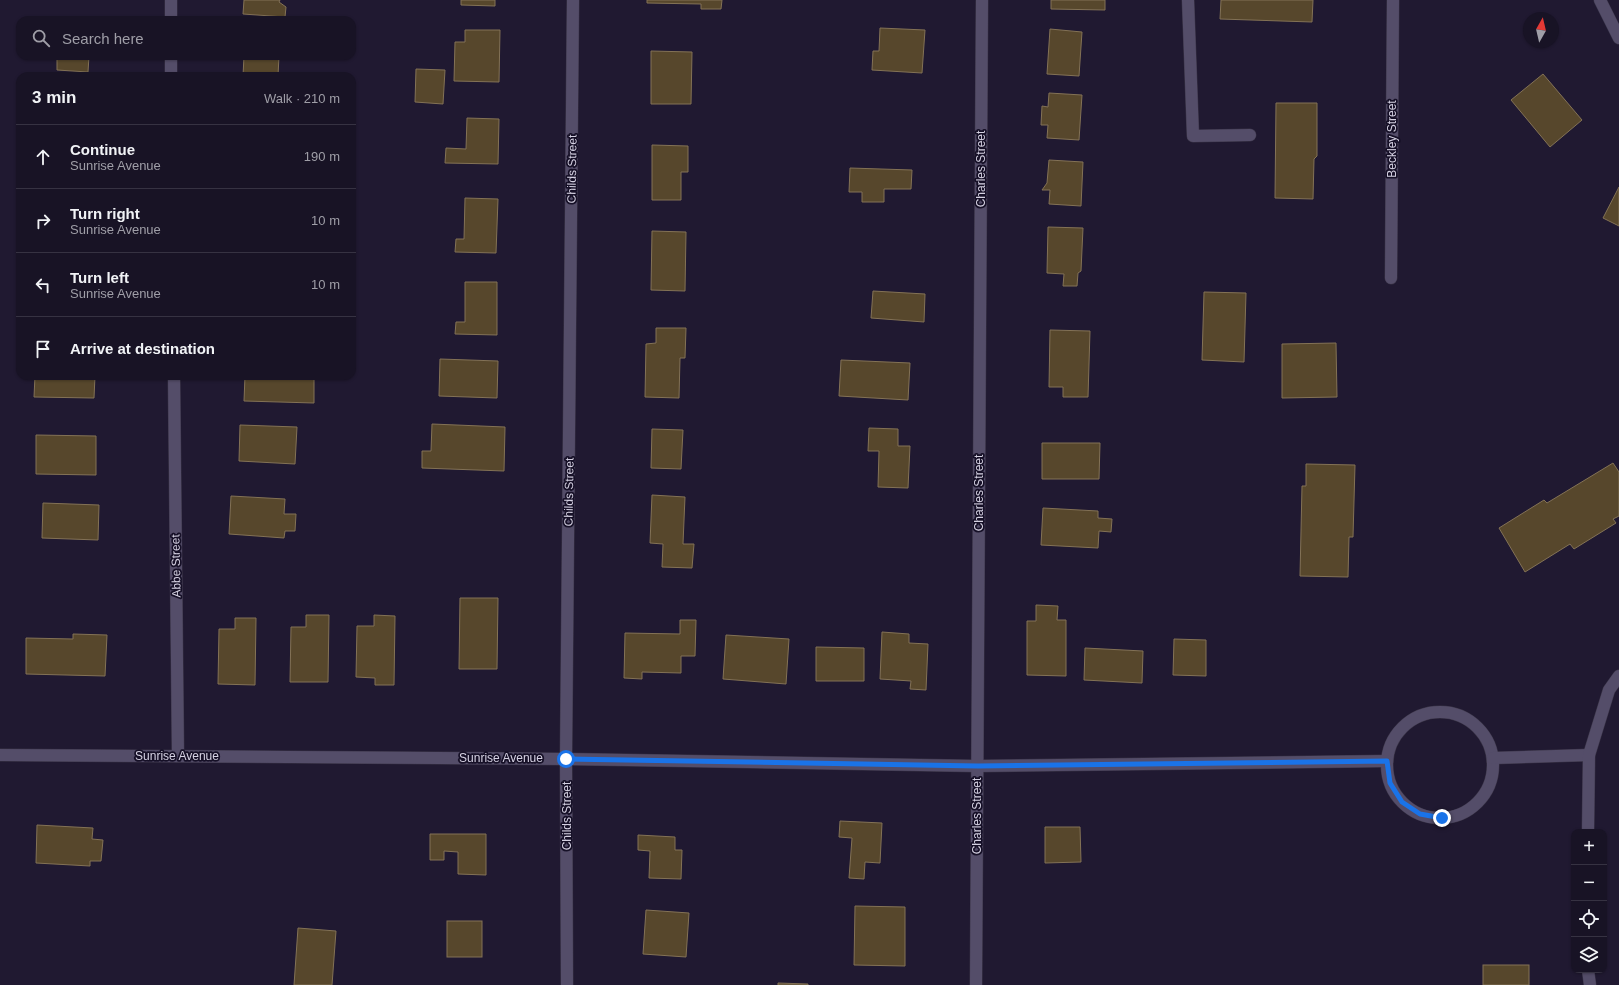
<!DOCTYPE html>
<html lang="en">
<head>
<meta charset="utf-8">
<style>
  :root { --surface:#181325; --page:#252032; --text:#f1f3f6; --muted:#9f9ea7; --line:#363242 }
  body { margin:0; font-family:Helvetica,sans-serif; background:var(--page); color:var(--text) }
  .controls { position:absolute; right:12px; bottom:12px; display:grid; overflow:hidden; border-radius:8px; box-shadow:0 1px 3px #0004 }
  .controls button { width:36px; height:36px; display:grid; place-items:center; padding:0; border:0; border-bottom:1px solid var(--line); background:var(--surface); color:var(--text); font:20px sans-serif }
  .compass { position:absolute; left:1523px; top:12px; width:36px; height:36px; border-radius:50%; background:var(--surface); box-shadow:0 1px 3px #0004; rotate:8deg }
  .stop { position:absolute; width:12px; height:12px; margin:-9px; border:3px solid #1a73e8; border-radius:50%; background:#fff }
  .stop.end { background:#1a73e8; border-color:#fff; box-shadow:0 1px 4px #0008 }
  .list { margin:0; padding:0; list-style:none }
  h2 { display:flex; justify-content:space-between; align-items:center; height:52px; margin:0; padding:0 16px; font-size:17px }
  h2 small { font-size:13px; font-weight:400; color:var(--muted) }
  .list li { display:grid; grid-template-columns:26px 1fr auto; gap:12px; align-items:center; box-sizing:border-box; height:64px; padding:0 16px; border-top:1px solid var(--line) }
  .list b { display:block; font-size:15px; white-space:nowrap }
  .list p { margin:0; font-size:13px; white-space:nowrap; color:var(--muted) }
  .list em { font-size:13px; font-style:normal; color:var(--muted) }
  .icon { flex:none; width:22px; height:22px; fill:none; stroke:currentColor; stroke-width:2; stroke-linecap:round; stroke-linejoin:round }
  .map { position:relative; flex:none; width:1619px; height:985px; overflow:hidden }
  .search { position:absolute; background:var(--surface); box-shadow:0 1px 3px #0004; left:16px; top:16px; width:340px; height:44px; display:flex; align-items:center; gap:10px; box-sizing:border-box; padding:0 14px; border-radius:12px; color:var(--muted); font-size:15px }
  .panel { position:absolute; background:var(--surface); box-shadow:0 1px 3px #0004; left:16px; top:72px; width:340px; height:308px; border-radius:12px }
  .map>svg:first-child { display:block }
  .building { fill:#57472c; stroke:#837256 }
  .lines { fill:none; stroke-linecap:round; stroke-linejoin:round }
  .minor-casing { stroke:#3b3548; stroke-width:13 }
  .minor { stroke:#544d69; stroke-width:12 }
  .route { stroke:#1a73e8; stroke-width:5 }
  .labels { text-anchor:middle; dominant-baseline:central; stroke-width:3.5; stroke-linejoin:round; paint-order:stroke }
  .street-label { font-size:12px; fill:#d5d1e2; stroke:#161027 }
</style>
</head>
<body>
<div class="map">
<svg width="1619" height="985" viewBox="0 0 1619 985">
  <rect width="100%" height="100%" fill="#201931"/>
  <!-- building -->
  <g class="building">
    <path d="M244 0H280L279 2 286 7 285 17 243 14Z"/>
    <path d="M461 0H495V6L461 5Z"/>
    <path d="M647 0H722L721 9H701V4L647 3Z"/>
    <path d="M1051 0H1105V10L1051 9Z"/>
    <path d="M1221 0H1313L1312 22 1220 19Z"/>
    <path d="M880 28 925 30 922 73 872 70 873 51H879Z"/>
    <path d="M1050 29 1082 32 1079 76 1047 74Z"/>
    <path d="M465 30H500L499 82 454 81 455 42H465Z"/>
    <path d="M651 51 692 52 691 104H651Z"/>
    <path d="M36 56H89L88 72 57 70V58Z"/>
    <path d="M244 56H279L278 76H243Z"/>
    <path d="M416 69 445 70 443 104 415 102Z"/>
    <path d="M1543 74 1582 120 1550 147 1511 100Z"/>
    <path d="M1049 93 1082 95 1079 140 1047 138 1048 125H1041L1042 106 1048 107Z"/>
    <path d="M1276 103H1317V156L1314 159 1313 199 1275 198Z"/>
    <path d="M467 118 499 119 498 164 445 163 446 148 466 149Z"/>
    <path d="M652 145 688 146V172H681V200H652Z"/>
    <path d="M1049 160 1083 162 1081 206 1049 204 1050 190H1042L1047 183Z"/>
    <path d="M850 168 912 170 911 189H884V202H862V192H849Z"/>
    <path d="M1619 187V226L1603 218Z"/>
    <path d="M465 198 498 199 496 253 455 252 456 239H464Z"/>
    <path d="M1048 227 1083 228 1081 271 1078 273 1077 286H1063L1064 274 1047 273Z"/>
    <path d="M652 231 686 232 685 291 651 290Z"/>
    <path d="M465 282H497V335L455 334 456 322H465Z"/>
    <path d="M873 291 925 294 924 322 871 318Z"/>
    <path d="M1204 292 1246 293 1244 362 1202 360Z"/>
    <path d="M656 328H686L685 358H680L679 398 645 397 646 344 656 343Z"/>
    <path d="M1050 330 1090 331 1088 397H1063V387H1049Z"/>
    <path d="M1336 343 1337 397 1282 398V344Z"/>
    <path d="M440 359 498 361 497 398 439 396Z"/>
    <path d="M841 360 910 363 908 400 839 396Z"/>
    <path d="M35 376H95L94 398 34 397Z"/>
    <path d="M245 376H314V403L244 401Z"/>
    <path d="M432 424 505 427 504 471 422 468V451H431Z"/>
    <path d="M240 425 297 427 295 464 239 461Z"/>
    <path d="M869 428 898 429V446H910L908 488 878 487 879 451H868Z"/>
    <path d="M652 429 683 430 681 469 651 468Z"/>
    <path d="M36 435 96 436V475L36 474Z"/>
    <path d="M1042 443H1100L1099 479H1042Z"/>
    <path d="M1613 463 1619 472V516L1613 519 1616 523 1574 549 1570 544 1525 572 1499 528 1544 500 1547 503Z"/>
    <path d="M1306 464 1355 465 1353 537H1349L1348 577 1300 576 1302 486H1306Z"/>
    <path d="M652 495 685 497 683 544H694L692 568 662 567 663 544 650 543Z"/>
    <path d="M231 496 285 499 284 514H296L295 531H285L284 538 229 534Z"/>
    <path d="M43 503 99 505 98 540 42 538Z"/>
    <path d="M1043 508 1098 511V518L1112 519 1111 532 1099 531 1098 548 1041 545Z"/>
    <path d="M460 598H498L497 669H459Z"/>
    <path d="M1036 605 1058 606 1057 620H1066V676L1027 675V621H1036Z"/>
    <path d="M306 615H329L328 682H290L291 627H306Z"/>
    <path d="M374 615 395 616 394 685H375V678L356 677 357 626H374Z"/>
    <path d="M235 618H256L255 685 218 684 219 629H235Z"/>
    <path d="M680 620H696L695 656H681V673L642 672V679L624 678 625 633 680 634Z"/>
    <path d="M882 632 909 634V643L928 644 926 690 910 689 911 681 880 679Z"/>
    <path d="M73 634 107 635 105 676 26 674V638L73 639Z"/>
    <path d="M726 635 789 639 786 684 723 679Z"/>
    <path d="M1174 639 1206 640V676L1173 675Z"/>
    <path d="M816 647 864 648V681H816Z"/>
    <path d="M1085 648 1143 651 1142 683 1084 680Z"/>
    <path d="M840 821 882 823 880 863 865 862 864 879 849 878 852 838 839 837Z"/>
    <path d="M37 825 93 828 92 839 103 840 101 861H90V866L36 863Z"/>
    <path d="M1045 827H1080L1081 862 1045 863Z"/>
    <path d="M430 834H486V875L458 874V852L444 851V860H430Z"/>
    <path d="M638 835 675 837V850H682L681 879 649 878 650 851 638 850Z"/>
    <path d="M855 906 905 907V966L854 965Z"/>
    <path d="M646 910 689 913 686 957 643 954Z"/>
    <rect x="447" y="921" width="35" height="36"/>
    <path d="M298 928 336 931 332 985H294Z"/>
    <rect x="1483" y="965" width="46" height="20"/>
    <path d="M778 983 808 984V985H778Z"/>
  </g>
  <g class="lines">
    <defs>
      <g id="minor">
        <path d="M171 0V20"/>
        <path d="M1188 0 1193 136 1250 135"/>
        <path d="M1600 0 1619 38"/>
        <path d="M171 56V76"/>
        <path d="M1391 278 1393 0"/>
        <path d="M174 376 178 756"/>
        <circle cx="1440" cy="765" r="53"/>
        <path d="M0 755 566 759 977 766 1387 761"/>
        <path d="M1493 758 1589 755"/>
        <path d="M1588 832 1589 755 1609 690 1619 676"/>
        <path d="M1588 970 1590 985"/>
        <path d="M567 985 566 759 573 0"/>
        <path d="M976 985 982 0"/>
      </g>
    </defs>
    <!-- minor casing -->
    <use href="#minor" class="minor-casing"/>
    <!-- minor -->
    <use href="#minor" class="minor"/>
  </g>
  <g class="lines">
    <!-- route -->
    <path class="route" d="M566 759 978 766 1387 761 1390 783 1402 802 1420 814 1442 818"/>
  </g>
  <g class="labels">
    <!-- street labels -->
    <g class="street-label">
      <text transform="translate(1392 139) rotate(-90)">Beckley Street</text>
      <text transform="translate(572 169) rotate(-89)">Childs Street</text>
      <text transform="translate(981 169) rotate(-90)">Charles Street</text>
      <text transform="translate(569 492) rotate(-89)">Childs Street</text>
      <text transform="translate(979 493) rotate(-90)">Charles Street</text>
      <text transform="translate(176 566) rotate(-91)">Abbe Street</text>
      <text x="177" y="756">Sunrise Avenue</text>
      <text x="501" y="758">Sunrise Avenue</text>
      <text transform="translate(567 816) rotate(-90)">Childs Street</text>
      <text transform="translate(977 816) rotate(-90)">Charles Street</text>
    </g>
  </g>
</svg>
<div class="controls">
<button>+</button>
<button>−</button>
<button><svg class="icon" aria-label="locate" viewBox="0 0 24 24"><circle cx="12" cy="12" r="6"/><path d="M12 2v4M12 18v4M2 12h4M18 12h4"/></svg></button>
<button><svg class="icon" aria-label="layers" viewBox="0 0 24 24"><path d="M12 4l9 5-9 5-9-5zM3 14l9 5 9-5"/></svg></button>
</div>
<svg class="compass" viewBox="-18 -18 36 36"><path d="M0-13l5 13h-10z" fill="#e53935"/><path d="M0 13l5-13h-10z" fill="#9f9ea7"/></svg>
<div class="stop" style="left:566px;top:759px"></div>
<div class="stop end" style="left:1442px;top:818px"></div>
<div class="search"><svg class="icon" aria-label="search" viewBox="0 0 24 24"><circle cx="10" cy="10" r="6"/><path d="M15 15l6 6"/></svg>Search here</div>
<section class="panel">
<h2>3 min<small>Walk · 210 m</small></h2>
<ul class="list">
<li><svg class="icon" aria-label="ahead" viewBox="0 0 24 24"><path d="M12 20V5M6 11l6-6 6 6"/></svg><div><b>Continue</b><p>Sunrise Avenue</p></div><em>190 m</em></li>
<li><svg class="icon" aria-label="right" viewBox="0 0 24 24"><path d="M7 20v-9h11M14 6l5 5-5 5"/></svg><div><b>Turn right</b><p>Sunrise Avenue</p></div><em>10 m</em></li>
<li><svg class="icon" aria-label="left" viewBox="0 0 24 24"><path d="M17 20v-9H6M10 6l-5 5 5 5"/></svg><div><b>Turn left</b><p>Sunrise Avenue</p></div><em>10 m</em></li>
<li><svg class="icon" aria-label="arrive" viewBox="0 0 24 24"><path d="M6 21V4h12l-3 4 3 4H6"/></svg><div><b>Arrive at destination</b></div></li>
</ul>
</section>
</div>
</body>
</html>
